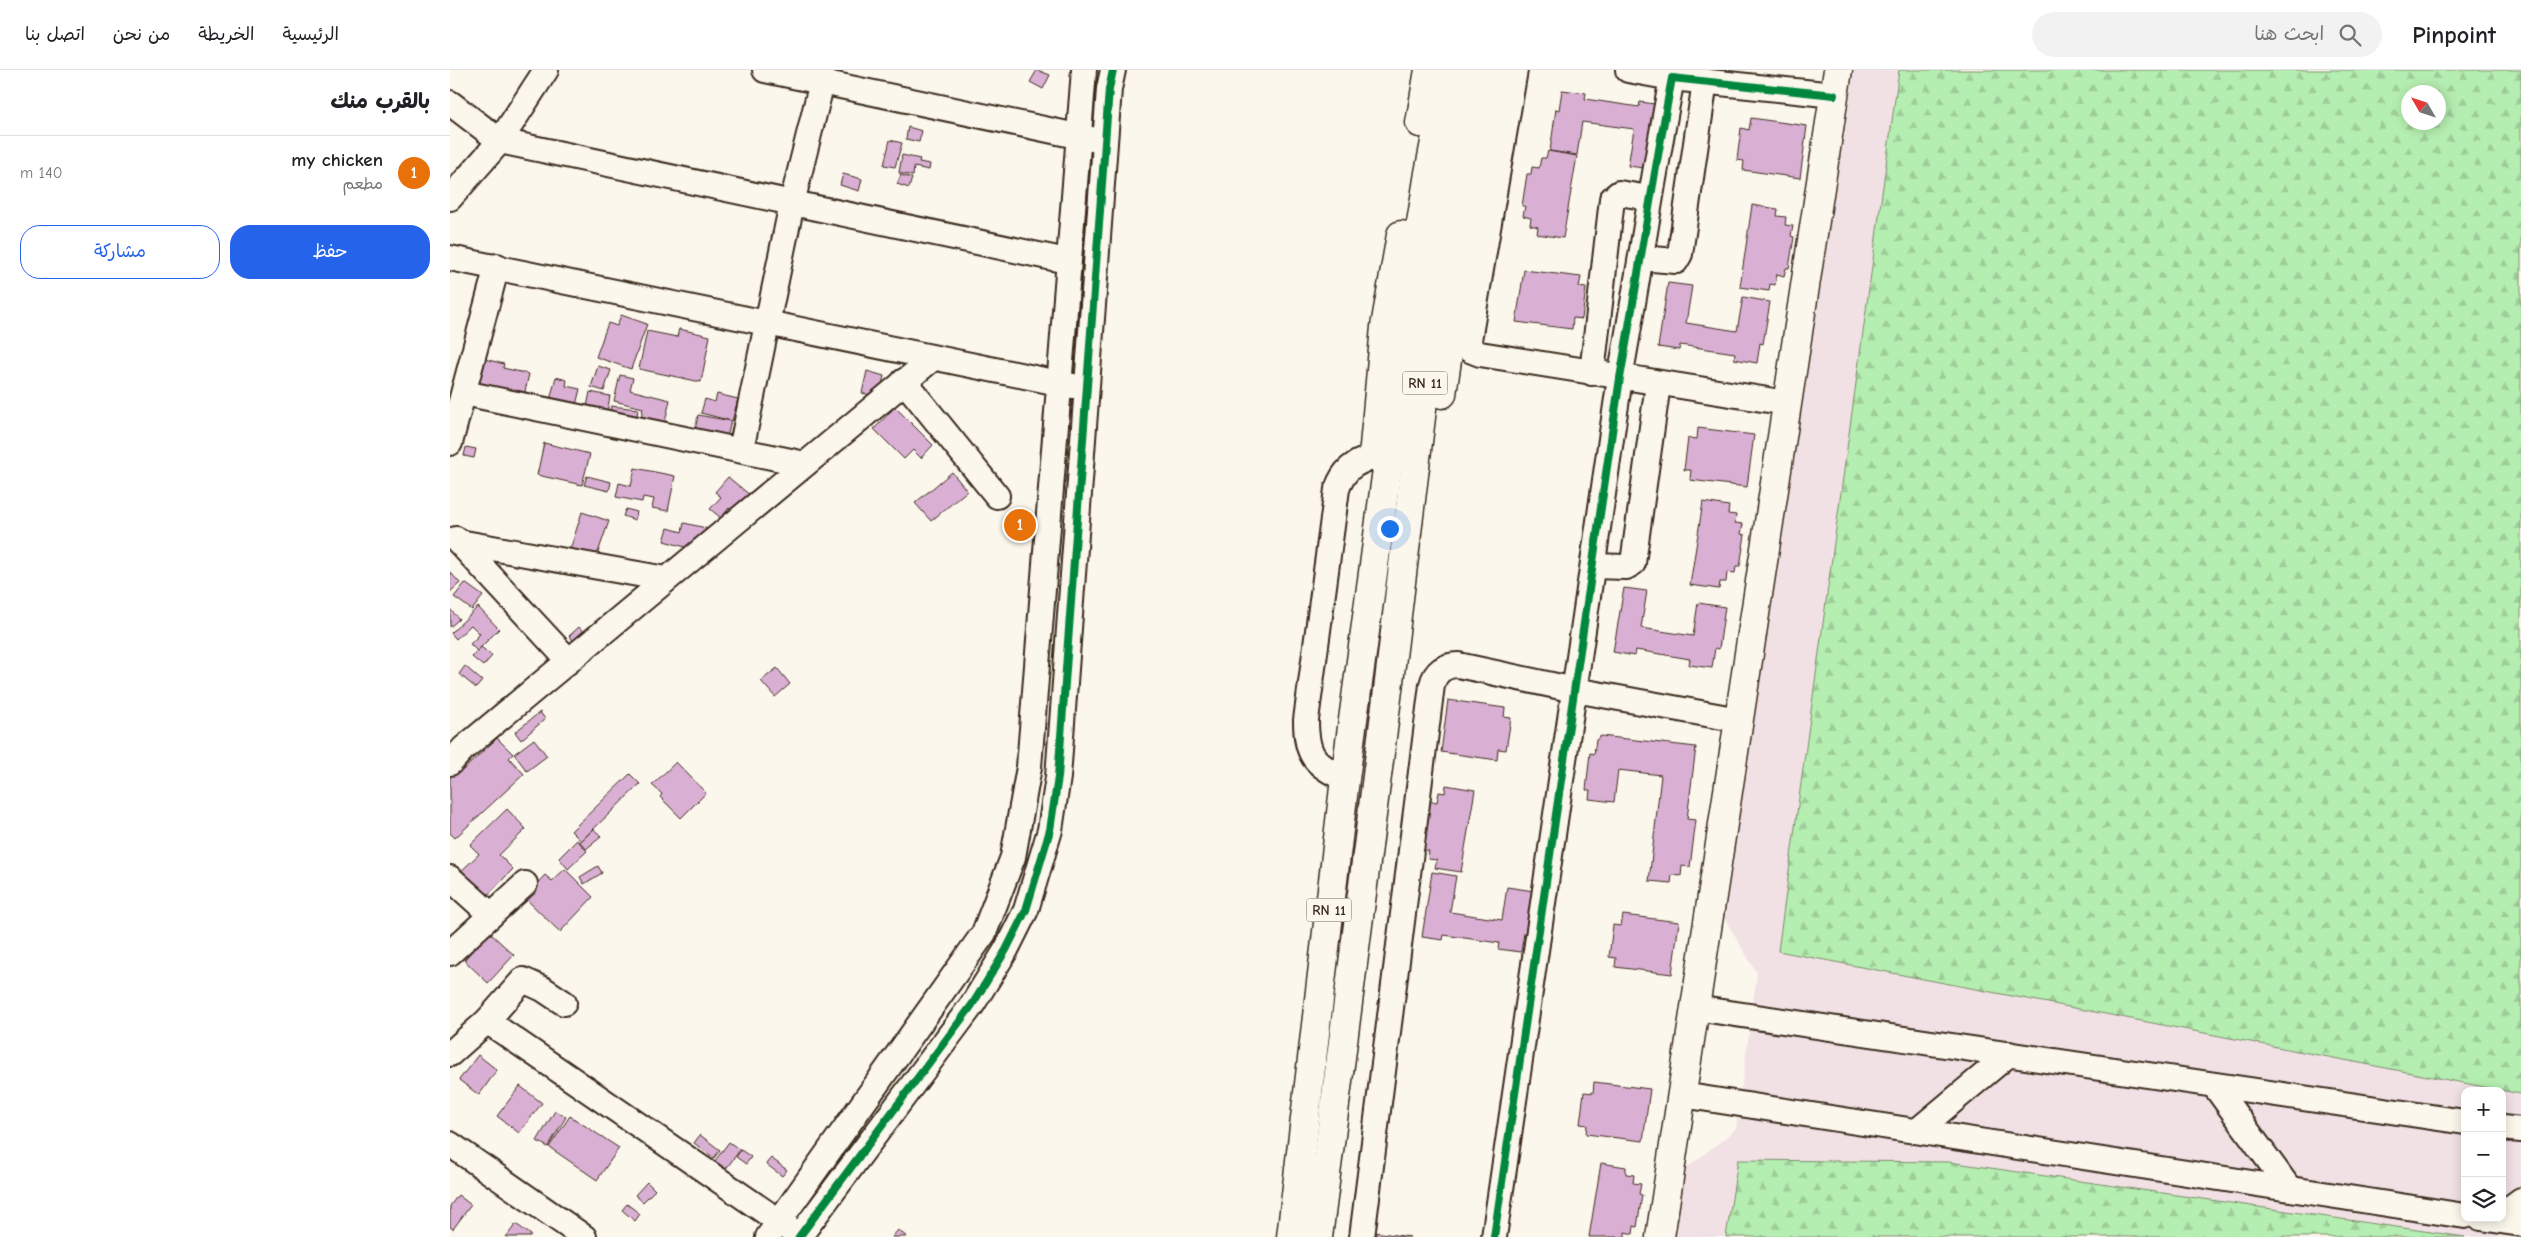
<!DOCTYPE html>
<html lang="ar">
<head>
<meta charset="utf-8">
<style>
  :root { --surface:#fff; --page:#f2f2f2; --text:#202124; --muted:#757577; --line:#e0e0e0; --accent:#2563eb }
  body { margin:0; font-family:"Comic Neue","Playpen Sans Arabic",sans-serif; background:var(--page); color:var(--text); direction:rtl }
  .controls { position:absolute; right:15px; bottom:15px; display:grid; overflow:hidden; border-radius:10px; box-shadow:0 2px 12px #0003 }
  .controls button { width:45px; height:45px; display:grid; place-items:center; padding:0; border:0; border-bottom:1px solid var(--line); background:var(--surface); color:var(--text); font:25px sans-serif }
  .compass { position:absolute; left:1951px; top:15px; width:45px; height:45px; border-radius:50%; background:var(--surface); box-shadow:0 2px 12px #0003; rotate:309deg }
  .you { position:absolute; left:939px; top:458px; width:18px; height:18px; margin:-12px; border:4px solid #fff; border-radius:50%; background:#1a73e8; box-shadow:0 0 0 8px #1a73e833 }
  .badge { display:grid; place-items:center; width:32px; height:32px; border-radius:50%; background:var(--accent); color:#fff; font-size:16px; font-weight:700 }
  .pin { position:absolute; translate:-50% -50%; border:2px solid #fff; box-shadow:0 1px 5px #0006 }
  .list { margin:0; padding:0; list-style:none }
  h2 { display:flex; justify-content:space-between; align-items:center; height:65px; margin:0; padding:0 20px; font-size:21px }
  h2 small { font-size:16px; font-weight:400; color:var(--muted) }
  .list li { display:grid; grid-template-columns:32px 1fr auto; gap:15px; align-items:center; box-sizing:border-box; height:75px; padding:0 20px; border-top:1px solid var(--line) }
  .list b { display:block; font-size:19px; white-space:nowrap }
  .list p { margin:0; font-size:16px; white-space:nowrap; color:var(--muted) }
  .list em { font-size:16px; font-style:normal; color:var(--muted) }
  .actions { display:flex; gap:10px; padding:15px 20px }
  .actions a { flex:1; padding:11px 0; border:1px solid var(--accent); border-radius:20px; text-align:center; font-size:18px; color:var(--accent) }
  .actions .main { background:var(--accent); color:#fff }
  .icon { flex:none; width:28px; height:28px; fill:none; stroke:currentColor; stroke-width:2; stroke-linecap:round; stroke-linejoin:round }
  .map { position:relative; flex:none; width:2071px; height:1167px; overflow:hidden; direction:ltr }
  header { display:flex; align-items:center; gap:30px; box-sizing:border-box; height:70px; padding:0 25px; background:var(--surface); border-bottom:1px solid var(--line) }
  header strong { font-size:24px }
  nav { display:flex; gap:28px; margin-inline-start:auto; font-size:18px }
  .search { width:350px; height:45px; background:var(--page); display:flex; align-items:center; gap:12px; box-sizing:border-box; padding:0 18px; border-radius:28px; color:var(--muted); font-size:19px }
  main { display:flex }
  aside { flex:1; background:var(--surface) }
  .map>svg:first-child { display:block }
  .built { fill:#f1e1e5; fill-rule:evenodd }
  .forest { fill:url(#forest-firs); stroke:#788c68; fill-rule:evenodd }
  .building { fill:#daafd4; stroke:#3b2a1e }
  .lines { fill:none; stroke-linecap:round; stroke-linejoin:round }
  .minor-casing { stroke:#3b2a1e; stroke-width:28 }
  .major-casing { stroke:#3b2a1e; stroke-width:31 }
  .highway-casing { stroke:#3b2a1e; stroke-width:31 }
  .minor { stroke:#fbf7ec; stroke-width:24 }
  .major { stroke:#fbf7ec; stroke-width:28 }
  .highway { stroke:#fbf7ec; stroke-width:28 }
  .cycleway-casing { stroke:#fbf7ec; stroke-width:11 }
  .cycleway { stroke:#00873e; stroke-width:8 }
  .labels { text-anchor:middle; dominant-baseline:central; stroke-width:4; stroke-linejoin:round; paint-order:stroke }
  .shield { fill:#fbf7ec; stroke:#75685c; stroke-width:1 }
  .shield-label { font-size:14px; font-weight:bold; fill:#3b2a1e }
</style>
</head>
<body>
<header>
<strong>Pinpoint</strong>
<div class="search"><svg class="icon" aria-label="search" viewBox="0 0 24 24"><circle cx="10" cy="10" r="6"/><path d="M15 15l6 6"/></svg>ابحث هنا</div>
<nav><a>الرئيسية</a><a>الخريطة</a><a>من نحن</a><a>اتصل بنا</a></nav>
</header>
<main>
<div class="map">
<svg width="2071" height="1167" viewBox="0 0 2071 1167">
  <defs>
    <pattern id="forest-firs" width="22" height="20" patternUnits="userSpaceOnUse" patternTransform="scale(1.25)"><rect width="22" height="20" fill="#b5eeb1"/><path d="M5 1l3.5 6h-7zM16 11l3.5 6h-7z" fill="#9dcc98"/></pattern>
  </defs>
  <rect width="100%" height="100%" fill="#fbf7ec"/>
  <filter id="ink" filterUnits="userSpaceOnUse"><feTurbulence type="fractalNoise" baseFrequency=".02" numOctaves="2"/><feDisplacementMap in="SourceGraphic" scale="10" xChannelSelector="R" yChannelSelector="G"/><feConvolveMatrix kernelMatrix="1 2 1 2 8 2 1 2 1" color-interpolation-filters="sRGB"/></filter>
  <g filter="url(#ink)">
    <!-- built -->
    <path class="built" d="M1404 0H2071V1167H1223L1233 1101 1286 1059 1307 903 1273 846ZM1958 22H1988V52H1958ZM2015 1021H2052V1148H2015Z"/>
    <!-- forest -->
    <g class="forest">
      <path d="M1449 0H2071V1024L1328 881ZM1958 22H1988V52H1958Z"/>
      <path d="M1288 1090 1499 1092 2015 1167H1276Z"/>
    </g>
    <!-- building -->
    <g class="building">
      <path d="M587 0 600 5 593 19 580 12Z"/>
      <path d="M1112 20 1136 23 1135 29 1189 37 1190 32 1212 35 1202 99 1178 96 1184 59 1132 52 1127 85 1100 81 1106 39 1109 40Z"/>
      <path d="M1301 48 1357 56 1350 108 1293 100 1294 91 1287 90 1291 58 1299 60Z"/>
      <path d="M458 57 472 61 469 72 456 69Z"/>
      <path d="M440 70 452 73 445 97 434 95Z"/>
      <path d="M1098 81 1127 86 1113 168 1087 164 1088 157 1080 155 1081 148 1073 146 1075 136H1072L1077 104H1081L1082 97 1089 98 1091 88H1096Z"/>
      <path d="M452 85 470 89 469 92 480 94 479 100 464 97 463 106 449 103Z"/>
      <path d="M393 104 412 109 409 121 390 115Z"/>
      <path d="M451 105 462 108 459 118 447 114Z"/>
      <path d="M1302 135 1328 139 1327 146 1336 147 1335 155 1343 156 1341 166 1344 167 1339 198H1336L1334 206 1327 204 1325 215 1320 214 1319 221 1290 217Z"/>
      <path d="M1074 200 1131 207 1129 217 1136 218 1132 249 1123 248 1122 259 1066 252Z"/>
      <path d="M1218 213 1242 216 1236 253 1287 261 1293 227 1320 232 1313 274 1310 273 1307 293 1284 289 1285 283 1230 275 1229 280 1208 277Z"/>
      <path d="M171 245 197 254 181 299 146 287 158 253 167 256Z"/>
      <path d="M229 259 260 266 251 312 189 299 197 261 227 267Z"/>
      <path d="M27 287 54 294 53 298 79 304 70 343 16 329Z"/>
      <path d="M148 296 161 300 154 321 141 317Z"/>
      <path d="M417 301 434 306 429 327 412 323Z"/>
      <path d="M170 305 183 308 180 320 220 330 215 352 220 353 217 369 188 362 193 338 164 331Z"/>
      <path d="M106 307 117 310 116 316 130 319 122 351 96 345Z"/>
      <path d="M140 322 160 326 154 360 133 356Z"/>
      <path d="M267 324 288 329 282 351 251 343 255 329 265 332Z"/>
      <path d="M161 336 188 339 185 363 158 360Z"/>
      <path d="M445 337 483 375 471 388 463 380 454 389 424 359Z"/>
      <path d="M248 345 281 351 274 380 244 365Z"/>
      <path d="M1248 358 1304 365 1297 417 1240 410 1241 400H1234L1238 368 1247 369Z"/>
      <path d="M94 373 140 384 132 415 87 405Z"/>
      <path d="M16 377 26 379 24 388 14 386Z"/>
      <path d="M185 398 225 406 218 441 202 438 204 429 193 427 192 432 166 427 169 413 181 416Z"/>
      <path d="M502 402 517 421 481 451 465 433Z"/>
      <path d="M137 406 161 412 159 421 134 415Z"/>
      <path d="M278 407 301 426 286 443 279 438 271 448 260 439 271 427 265 422Z"/>
      <path d="M1253 432 1279 436 1278 444 1286 445 1285 453 1293 454 1291 464 1295 465 1290 496H1286L1285 503 1277 502 1276 512H1270L1269 519 1240 515Z"/>
      <path d="M176 439 187 442 185 450 173 446Z"/>
      <path d="M132 442 159 451 145 491 119 483Z"/>
      <path d="M234 453 256 458 249 481 214 471 218 458 232 462Z"/>
      <path d="M0 502 10 513 0 522Z"/>
      <path d="M15 513 33 526 22 540 4 527Z"/>
      <path d="M1174 518 1197 521 1191 558 1243 566 1248 533 1275 537 1269 579 1265 578 1262 598 1239 595 1240 589 1186 580 1185 586 1163 582Z"/>
      <path d="M28 537 49 559 27 581 20 574 30 564 21 555 6 569 1 563Z"/>
      <path d="M0 539 9 549 0 557Z"/>
      <path d="M129 557 137 566 127 575 119 566Z"/>
      <path d="M31 577 42 586 33 596 22 587Z"/>
      <path d="M15 596 32 611 26 618 9 604Z"/>
      <path d="M327 598 340 614 325 627 311 611Z"/>
      <path d="M998 630 1055 638 1054 647 1061 648 1056 680 1048 679 1047 690 991 682Z"/>
      <path d="M90 642 95 649 71 670 65 662Z"/>
      <path d="M1151 666 1246 677 1237 749 1246 750 1240 797 1232 796 1231 806 1222 805 1221 813 1199 811 1211 705 1168 700 1164 732 1139 729 1140 720H1136L1140 683 1144 684 1146 670Z"/>
      <path d="M47 668 63 684 59 688 74 704 5 768 0 763V707L9 699 12 701Z"/>
      <path d="M84 669 97 686 77 701 64 684Z"/>
      <path d="M226 692 256 723 231 748 210 727 212 724 202 715Z"/>
      <path d="M180 704 190 714 131 771 121 761Z"/>
      <path d="M996 715 1025 720 1011 802 985 798 987 790 978 789 979 781 971 780 975 738H979L980 731 987 732 989 722 995 723Z"/>
      <path d="M57 739 76 759 49 785 63 799 29 834 4 808 29 784 20 775Z"/>
      <path d="M144 759 151 767 136 779 130 772Z"/>
      <path d="M127 770 137 781 118 799 109 788Z"/>
      <path d="M148 796 152 803 134 814 130 807Z"/>
      <path d="M115 799 143 827 110 862 74 827 95 805 102 811Z"/>
      <path d="M982 802 1006 806 1000 842 1052 850 1057 817 1084 821 1077 863H1074L1071 882 1048 879 1049 873 994 865 993 870 972 867Z"/>
      <path d="M1173 845 1229 852 1222 904 1165 897 1166 888 1159 887 1163 855 1171 856Z"/>
      <path d="M39 862 64 885 38 913 14 890Z"/>
      <path d="M28 985 47 1000 29 1025 9 1010Z"/>
      <path d="M1144 1012 1200 1019 1193 1071 1136 1064 1137 1055 1130 1054 1134 1022 1143 1023Z"/>
      <path d="M70 1016 92 1033 69 1063 47 1046Z"/>
      <path d="M105 1041 116 1047 98 1077 87 1071Z"/>
      <path d="M120 1046 169 1078 147 1110 99 1077Z"/>
      <path d="M250 1065 270 1080 264 1088 244 1073Z"/>
      <path d="M279 1072 290 1080 260 1120 249 1112Z"/>
      <path d="M291 1080 301 1087 296 1094 286 1087Z"/>
      <path d="M321 1088 337 1100 332 1106 316 1094Z"/>
      <path d="M1151 1093 1176 1097V1104L1184 1105 1183 1113 1191 1114 1189 1124 1192 1125 1187 1157 1184 1156 1183 1164 1175 1162V1167H1139Z"/>
      <path d="M197 1112 205 1120 193 1132 185 1125Z"/>
      <path d="M8 1125 21 1135 3 1159 0 1157V1136Z"/>
      <path d="M177 1134 190 1144 185 1151 172 1140Z"/>
      <path d="M66 1154 81 1165 80 1167H56Z"/>
      <path d="M448 1160 457 1167H442Z"/>
      <path d="M917 1161 960 1167H916Z"/>
    </g>
    <g class="lines">
      <defs>
        <g id="minor">
          <path d="M315 0 641 69"/>
          <path d="M1065 0 1019 270 1020 280 1030 284 1337 333"/>
          <path d="M1178 0 1222 8"/>
          <path d="M0 33 50 71 617 191"/>
          <path d="M0 128 50 71 96 0"/>
          <path d="M0 188 623 316"/>
          <path d="M1191 188 1226 191 1230 184 1255 11"/>
          <path d="M1142 303 1162 129 1169 123 1199 128"/>
          <path d="M454 311 547 426"/>
          <path d="M14 323 355 394"/>
          <path d="M0 373 47 196"/>
          <path d="M291 380 342 133 372 12"/>
          <path d="M6 469 119 591"/>
          <path d="M9 472 216 509"/>
          <path d="M1143 496 1176 497 1183 493 1208 314"/>
          <path d="M0 693 14 678 483 288"/>
          <path d="M895 709C863 694 856 684 856 650L887 419C894 400 903 393 923 387"/>
          <path d="M0 808 41 845"/>
          <path d="M0 883 75 814"/>
          <path d="M1245 938 2015 1052"/>
          <path d="M37 951 343 1161"/>
          <path d="M0 984 37 951 73 910 93 919 114 933"/>
          <path d="M1764 1015 1839 1118"/>
          <path d="M1232 1025 2015 1146"/>
          <path d="M2052 1058 2071 1060"/>
          <path d="M1467 1061 1559 984"/>
          <path d="M0 1074 134 1167"/>
          <path d="M2052 1144 2071 1130"/>
          <path d="M2031 1148 2071 1154"/>
          <path d="M318 1167 534 863 563 787 579 697 634 0"/>
          <path d="M349 1167 522 935 556 880 576 840 600 760 608 707 659 19 663 0"/>
          <path d="M912 1167 982 615C985 602 994 595 1008 595L1125 620 1289 650"/>
          <path d="M1044 1167 1170 308C1188 208 1203 108 1222 8L1384 25"/>
        </g>
        <path id="major" d="M1210 1167 1388 0"/>
        <g id="highway">
          <path d="M970 53 979 0"/>
          <path d="M992 324 1017 155 1047 0"/>
          <path d="M923 387 935 257 951 165"/>
          <path d="M841 1167 895 709 967 178 979 103 999 0"/>
          <path d="M868 1167 937 628 983 248 1003 101 1021 0"/>
        </g>
      </defs>
      <!-- minor casing -->
      <use href="#minor" class="minor-casing"/>
      <!-- major casing -->
      <use href="#major" class="major-casing"/>
      <!-- highway casing -->
      <use href="#highway" class="highway-casing"/>
      <!-- minor -->
      <use href="#minor" class="minor"/>
      <!-- major -->
      <use href="#major" class="major"/>
      <!-- highway -->
      <use href="#highway" class="highway"/>
      <defs>
        <g id="cycleway">
          <path d="M349 1167 522 935 556 880 576 840 600 760 608 707 659 19 663 0"/>
          <path d="M1044 1167 1170 308C1188 208 1203 108 1222 8L1384 25"/>
        </g>
      </defs>
      <!-- cycleway casing -->
      <use href="#cycleway" class="cycleway-casing"/>
      <!-- cycleway -->
      <use href="#cycleway" class="cycleway"/>
    </g>
  </g>
  <g class="labels">
    <!-- shield labels -->
    <g class="shield">
      <rect x="952.5" y="301.5" width="45" height="23" rx="4"/>
      <rect x="856.5" y="828.5" width="45" height="23" rx="4"/>
    </g>
    <g class="shield-label">
      <text x="975" y="313">RN 11</text>
      <text x="879" y="840">RN 11</text>
    </g>
  </g>
</svg>
<div class="controls">
<button>+</button>
<button>−</button>
<button><svg class="icon" aria-label="layers" viewBox="0 0 24 24"><path d="M12 4l9 5-9 5-9-5zM3 14l9 5 9-5"/></svg></button>
</div>
<svg class="compass" viewBox="-18 -18 36 36"><path d="M0-13l5 13h-10z" fill="#e53935"/><path d="M0 13l5-13h-10z" fill="#757577"/></svg>
<div class="you"></div>
<div class="pin badge" style="left:570px;top:455px;background:#e8710a">1</div>
</div>
<aside>
<h2>بالقرب منك<small></small></h2>
<ul class="list">
<li><span class="badge" style="background:#e8710a">1</span><div><b>my chicken</b><p>مطعم</p></div><em>140 m</em></li>
</ul>
<div class="actions"><a class="main">حفظ</a><a>مشاركة</a></div>
</aside>
</main>
</body>
</html>
